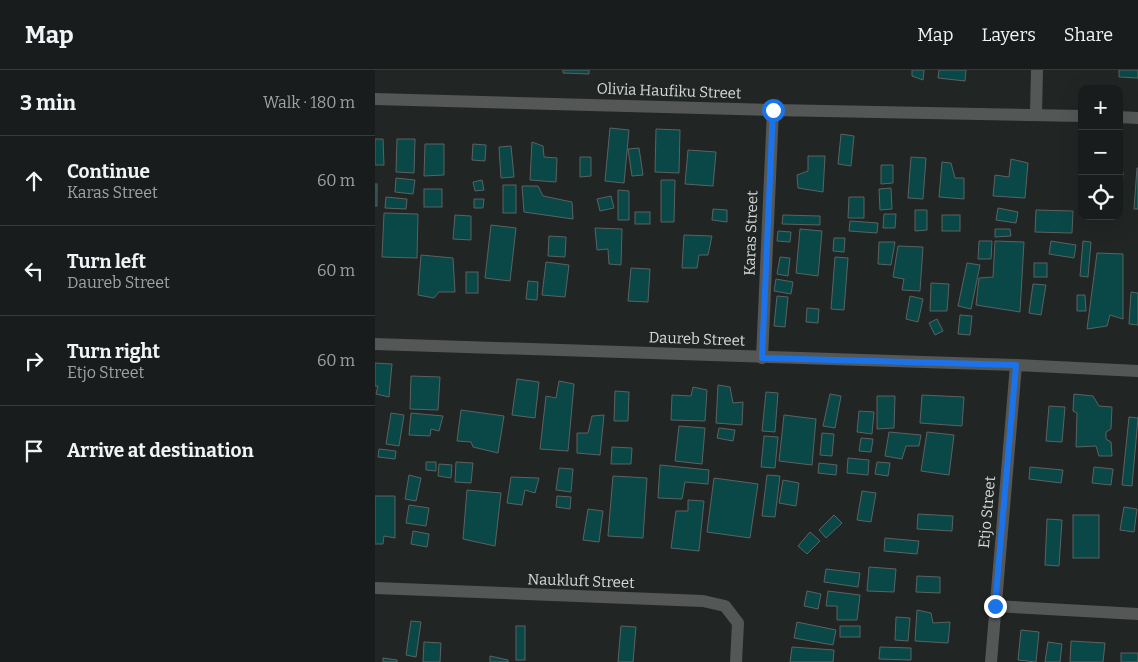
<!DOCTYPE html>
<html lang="en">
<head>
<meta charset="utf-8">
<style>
  :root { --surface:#191c1c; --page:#262929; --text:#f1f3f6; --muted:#9fa1a3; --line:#373a3b }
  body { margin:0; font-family:Bitter,serif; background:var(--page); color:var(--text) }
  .controls { position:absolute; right:15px; top:15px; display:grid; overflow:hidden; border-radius:10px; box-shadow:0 5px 20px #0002 }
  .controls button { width:45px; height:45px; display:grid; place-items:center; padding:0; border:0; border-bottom:1px solid var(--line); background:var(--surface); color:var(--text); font:25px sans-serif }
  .stop { position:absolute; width:15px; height:15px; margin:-11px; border:4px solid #1a73e8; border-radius:50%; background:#fff }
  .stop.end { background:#1a73e8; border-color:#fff; box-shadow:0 1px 5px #0008 }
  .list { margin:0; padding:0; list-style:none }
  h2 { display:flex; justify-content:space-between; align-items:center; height:65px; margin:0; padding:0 20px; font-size:21px }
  h2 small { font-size:16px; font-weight:400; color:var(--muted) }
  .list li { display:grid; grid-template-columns:32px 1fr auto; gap:15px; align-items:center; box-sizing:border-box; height:90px; padding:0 20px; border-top:1px solid var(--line) }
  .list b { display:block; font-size:19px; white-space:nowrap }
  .list p { margin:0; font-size:16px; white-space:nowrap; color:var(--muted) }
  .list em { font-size:16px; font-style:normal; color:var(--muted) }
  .icon { flex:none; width:28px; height:28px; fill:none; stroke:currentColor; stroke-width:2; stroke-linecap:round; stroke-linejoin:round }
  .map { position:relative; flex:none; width:763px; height:592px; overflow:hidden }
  header { display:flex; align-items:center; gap:30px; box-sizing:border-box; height:70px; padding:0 25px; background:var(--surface); border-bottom:1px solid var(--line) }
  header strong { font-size:24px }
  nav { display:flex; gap:28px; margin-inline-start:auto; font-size:18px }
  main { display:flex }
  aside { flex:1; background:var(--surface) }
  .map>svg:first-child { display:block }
  .building { fill:#094847; stroke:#5c6161 }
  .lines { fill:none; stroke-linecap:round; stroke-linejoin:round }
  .street { stroke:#555757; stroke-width:12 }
  .route { stroke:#1a73e8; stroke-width:6 }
  .labels { text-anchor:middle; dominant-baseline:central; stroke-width:5; stroke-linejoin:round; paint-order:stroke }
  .street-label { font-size:15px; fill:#d6d9d9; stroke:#212625 }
</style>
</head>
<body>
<header>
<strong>Map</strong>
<nav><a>Map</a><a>Layers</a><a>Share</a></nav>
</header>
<main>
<aside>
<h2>3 min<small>Walk · 180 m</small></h2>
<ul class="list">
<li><svg class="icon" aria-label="ahead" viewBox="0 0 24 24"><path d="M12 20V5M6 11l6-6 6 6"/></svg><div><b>Continue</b><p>Karas Street</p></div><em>60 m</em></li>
<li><svg class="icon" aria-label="left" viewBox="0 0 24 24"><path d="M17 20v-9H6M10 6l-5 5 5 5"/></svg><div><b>Turn left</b><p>Daureb Street</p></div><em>60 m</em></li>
<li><svg class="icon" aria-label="right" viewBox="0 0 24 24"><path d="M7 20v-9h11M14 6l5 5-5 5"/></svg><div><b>Turn right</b><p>Etjo Street</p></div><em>60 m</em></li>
<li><svg class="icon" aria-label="arrive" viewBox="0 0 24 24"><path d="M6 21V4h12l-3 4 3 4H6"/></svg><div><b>Arrive at destination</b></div></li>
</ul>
</aside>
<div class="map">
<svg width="763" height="592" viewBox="0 0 763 592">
  <rect width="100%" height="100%" fill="#212625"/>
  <!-- building -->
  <g class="building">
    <path d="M188 0H214V4L188 3Z"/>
    <path d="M537 0H549L548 10 537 6Z"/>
    <path d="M564 0H591L590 11 563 8Z"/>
    <path d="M744 0H763V8L744 7Z"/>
    <path d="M235 58 254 60 249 113 230 111Z"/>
    <path d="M281 59 305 60 304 103 280 102Z"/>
    <path d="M466 64 479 66 476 96 463 94Z"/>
    <path d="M0 69H8L9 95H0Z"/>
    <path d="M22 69H40L39 103 21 102Z"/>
    <path d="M157 72 168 76 169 87 182 88 181 112 155 110Z"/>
    <path d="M50 74H69V105L49 106Z"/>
    <path d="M98 74 111 75 110 91 97 90Z"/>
    <path d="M136 76 139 107 126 108 124 77Z"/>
    <path d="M264 78 268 105 257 106 253 79Z"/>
    <path d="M313 80 341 82 338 116 310 114Z"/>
    <path d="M433 86H450L448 122 423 118 422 105 433 101Z"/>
    <path d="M205 87H216V106L205 107Z"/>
    <path d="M536 87 551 88 548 129 533 128Z"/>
    <path d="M636 89 653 93 650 128 618 126 620 105 634 107Z"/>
    <path d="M567 92 576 93 580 108H589V129L564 127Z"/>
    <path d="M506 95H518V113L506 114Z"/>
    <path d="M762 98H763V139H759Z"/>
    <path d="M744 102H748L746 136H744Z"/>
    <path d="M21 108 40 110 38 124 20 122Z"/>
    <path d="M107 110 109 120 100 121 98 112Z"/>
    <path d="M286 110H300L299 152H286Z"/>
    <rect x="0" y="114" width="2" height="22"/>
    <rect x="128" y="115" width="13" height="28"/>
    <path d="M147 116H163L168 126 197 132 198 149 149 142Z"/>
    <path d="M516 118 517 139 505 140 504 119Z"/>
    <rect x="49" y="119" width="18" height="18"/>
    <path d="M243 120 254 121V150H243Z"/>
    <path d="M236 126 239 138 225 141 222 129Z"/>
    <path d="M11 127 32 129 31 139 10 138Z"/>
    <path d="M474 127H489V148H473Z"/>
    <path d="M99 129H109L108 138H99Z"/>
    <path d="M623 138 643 142 641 153 621 150Z"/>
    <path d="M338 139 352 140V152L337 150Z"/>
    <path d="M540 140H552V160L540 161Z"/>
    <path d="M661 140 698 141 697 163 660 162Z"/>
    <rect x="260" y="142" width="15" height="12"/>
    <path d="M9 143 43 144 42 188 7 187Z"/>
    <path d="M509 144H521L520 158H508Z"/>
    <path d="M80 145 96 146V170L78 169Z"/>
    <path d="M408 145 445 146V155L407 154Z"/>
    <rect x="567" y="145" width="18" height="16"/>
    <path d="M475 151 503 153 502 163 474 161Z"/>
    <path d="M116 155 141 158 135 211 110 208Z"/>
    <path d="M220 158 247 159 246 195 234 194 233 179 222 180Z"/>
    <path d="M425 159 447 161 443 206 421 203Z"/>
    <path d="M620 159H635L636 166 620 167Z"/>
    <path d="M403 161 416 162 415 172 402 171Z"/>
    <path d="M309 165 337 166 333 185H324L322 198H307Z"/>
    <path d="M174 166 191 167 190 187 173 186Z"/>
    <path d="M459 168H470L469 182 458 181Z"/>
    <path d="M604 171H617L616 189H603Z"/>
    <path d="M620 171 649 172 645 242 601 235 604 208 618 207Z"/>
    <path d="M676 171 701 175 699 188 674 184Z"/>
    <path d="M708 171 716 172 713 207 705 206Z"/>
    <path d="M504 172H520L516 195 503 194Z"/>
    <path d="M523 176 548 177 545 221 527 220 529 209 518 207Z"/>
    <path d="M722 183 748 184V249L735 245 732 256 712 259Z"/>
    <path d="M46 185 78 188 80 222H64L59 228 43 225Z"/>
    <path d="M405 187 415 188 413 206 402 204Z"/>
    <path d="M460 187 473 188 469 240 456 239Z"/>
    <path d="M171 192 194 195 190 227 167 225Z"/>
    <path d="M592 193 605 195 596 239 583 236Z"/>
    <rect x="659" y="193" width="13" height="14"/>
    <path d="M256 198 275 199 273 232 253 231Z"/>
    <rect x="91" y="202" width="12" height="21"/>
    <path d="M401 209 418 212 416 224 399 221Z"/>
    <path d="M153 211 163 212 162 230 151 229Z"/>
    <path d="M556 213 574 214 572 241H555Z"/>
    <path d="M658 214 671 215 666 245 654 243Z"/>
    <path d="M756 222 763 223V255L754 254Z"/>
    <path d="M702 225H710L711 241H702Z"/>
    <path d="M402 226 413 227 410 257 399 256Z"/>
    <path d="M535 226 548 229 543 252 531 249Z"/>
    <path d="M432 238 444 239 443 253 431 252Z"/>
    <path d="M585 245 597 246 595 265 583 264Z"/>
    <path d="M562 249 568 261 560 265 554 253Z"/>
    <path d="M0 293 17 294 14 327 1 324 3 316H0Z"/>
    <path d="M36 306 65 307 63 340 35 339Z"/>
    <path d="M142 309 164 312 160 348 137 345Z"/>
    <path d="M184 311 199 314 193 381 165 379 171 326 181 328Z"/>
    <path d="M343 315 355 317 358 333 368 332 367 355 341 353Z"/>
    <path d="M318 317 332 320 330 351 296 350 297 325 316 326Z"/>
    <path d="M240 321 254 322 253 351H239Z"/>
    <path d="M391 322 403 323 400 362 387 361Z"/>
    <path d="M455 324 466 326 460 358 448 356Z"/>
    <path d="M699 324 718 326 724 336 737 337 736 359 731 362V369L736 372 737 386H724L721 376 701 377 702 343 698 341Z"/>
    <path d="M547 325 589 327 587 356 545 353Z"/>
    <path d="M502 326H520L519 358 502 359Z"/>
    <path d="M674 336 690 337 687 372 671 371Z"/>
    <path d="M86 340 129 346 123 383 98 377 96 372 82 371Z"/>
    <path d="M484 341 499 342 497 364 482 362Z"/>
    <path d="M16 343 29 345 24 376 11 374Z"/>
    <path d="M36 343 68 346 64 361 56 359 55 366 34 365Z"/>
    <path d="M229 345 225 385 202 383V363H213L217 346Z"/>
    <path d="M409 345 441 349 437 395 404 391Z"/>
    <path d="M754 347 763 348 757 416 747 415Z"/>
    <path d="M304 356 330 358 327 394 300 391Z"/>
    <path d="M344 358 360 360 358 371 342 368Z"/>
    <path d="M514 362 546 365 544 376H531L527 389 510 386Z"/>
    <path d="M552 362 579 365 574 405 546 401Z"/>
    <path d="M447 363 459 364 457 386 445 385Z"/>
    <path d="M389 366 403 367 400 398 386 397Z"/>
    <path d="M486 368 498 369 496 382 484 381Z"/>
    <path d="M237 377 257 378 256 394H236Z"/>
    <path d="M4 379 21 381 20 389 3 387Z"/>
    <path d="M473 388 494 390 493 405 472 403Z"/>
    <path d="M51 392H61V401L51 400Z"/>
    <path d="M81 392 98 393 96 413 80 412Z"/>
    <path d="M502 392 515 393 513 406 500 404Z"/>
    <path d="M444 393 462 395 461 405 443 403Z"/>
    <path d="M64 394 77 395 76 408 63 406Z"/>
    <path d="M285 395 334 400 333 414 310 412 307 429 283 428Z"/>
    <path d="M655 397 688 400 686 413 654 409Z"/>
    <path d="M719 397 738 399 736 415 717 413Z"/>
    <path d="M184 398 198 399 196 422 181 420Z"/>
    <path d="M34 405 46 408 41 431 30 429Z"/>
    <path d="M392 405 405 406 400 447 387 446Z"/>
    <path d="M238 406 272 408 268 468 233 466Z"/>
    <path d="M136 407 164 408 160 423 150 420 147 435 132 433Z"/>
    <path d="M339 408 383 414 375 468 332 462Z"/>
    <path d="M408 410 424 413 421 436 404 433Z"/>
    <path d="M92 420 126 423 120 476 88 469Z"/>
    <path d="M487 421 501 423 496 452 482 450Z"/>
    <path d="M0 426H20V468L9 466 8 474H0Z"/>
    <path d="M182 426 196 427 195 439 181 437Z"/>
    <path d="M313 430 329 431 324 481 296 478 301 441H313Z"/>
    <path d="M34 435 54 438 51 456 31 453Z"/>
    <path d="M749 437 762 439 759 462 745 460Z"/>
    <path d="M213 439 228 441 224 472 208 470Z"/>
    <path d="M543 444 578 446 577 461 542 459Z"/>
    <path d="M459 445 467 453 451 468 444 460Z"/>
    <rect x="698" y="445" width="26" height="43"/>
    <path d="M672 449 687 450 684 496 670 495Z"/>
    <path d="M38 461 54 464 52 477 36 474Z"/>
    <path d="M435 462 445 471 432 484 423 476Z"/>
    <path d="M510 468 544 471 542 484 509 481Z"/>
    <path d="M494 497 521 499 519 522 492 521Z"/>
    <path d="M451 499 485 503 483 517 449 512Z"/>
    <path d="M542 506 565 507V523L541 522Z"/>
    <path d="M432 521 446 524 443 539 429 536Z"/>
    <path d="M453 521 485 525 482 550H462V536H451Z"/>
    <path d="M542 540 556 543 558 553 575 552 573 573 540 571Z"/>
    <path d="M521 547 535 548 533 571 520 570Z"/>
    <path d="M36 551 46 552 41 587 31 585Z"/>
    <path d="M422 552 461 560 458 575 419 568Z"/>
    <rect x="141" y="556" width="9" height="34"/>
    <path d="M246 556 261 557 258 592H243Z"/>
    <rect x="465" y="556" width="20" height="11"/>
    <path d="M646 560 664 562 661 592 643 590Z"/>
    <path d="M696 571 730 573 728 592H695Z"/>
    <path d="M49 572 66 573 65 592H48Z"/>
    <path d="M673 572 687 574 685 592H670Z"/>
    <path d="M417 577 459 580 458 592H415Z"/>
    <path d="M505 577 536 578V590L504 589Z"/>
    <rect x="746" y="583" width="17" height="9"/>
    <path d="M115 586 133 590V592H115Z"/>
    <path d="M8 588 22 590V592H8Z"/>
  </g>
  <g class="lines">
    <!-- street -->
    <g class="street">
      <path d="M0 29 398 40 707 46"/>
      <path d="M661 44 662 0"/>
      <path d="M744 47 763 48"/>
      <path d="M0 274 641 295 763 301"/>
      <path d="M387 288 398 40"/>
      <path d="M0 518 328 531 350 536 363 553 361 592"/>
      <path d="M620 536 763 544"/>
      <path d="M616 592 641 295"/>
    </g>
  </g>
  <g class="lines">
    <!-- route -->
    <path class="route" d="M398 40 387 288 641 295 620 536"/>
  </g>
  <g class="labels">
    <!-- street labels -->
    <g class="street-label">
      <text transform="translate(294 21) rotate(2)">Olivia Haufiku Street</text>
      <text transform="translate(376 163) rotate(-88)">Karas Street</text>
      <text transform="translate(322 269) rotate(2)">Daureb Street</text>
      <text transform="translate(612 442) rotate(-85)">Etjo Street</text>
      <text transform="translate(206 511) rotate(2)">Naukluft Street</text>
    </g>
  </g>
</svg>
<div class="controls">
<button>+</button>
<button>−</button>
<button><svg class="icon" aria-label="locate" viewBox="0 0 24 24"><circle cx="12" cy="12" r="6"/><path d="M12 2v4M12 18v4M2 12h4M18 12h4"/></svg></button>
</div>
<div class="stop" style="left:398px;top:40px"></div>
<div class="stop end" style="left:620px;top:536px"></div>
</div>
</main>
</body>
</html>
